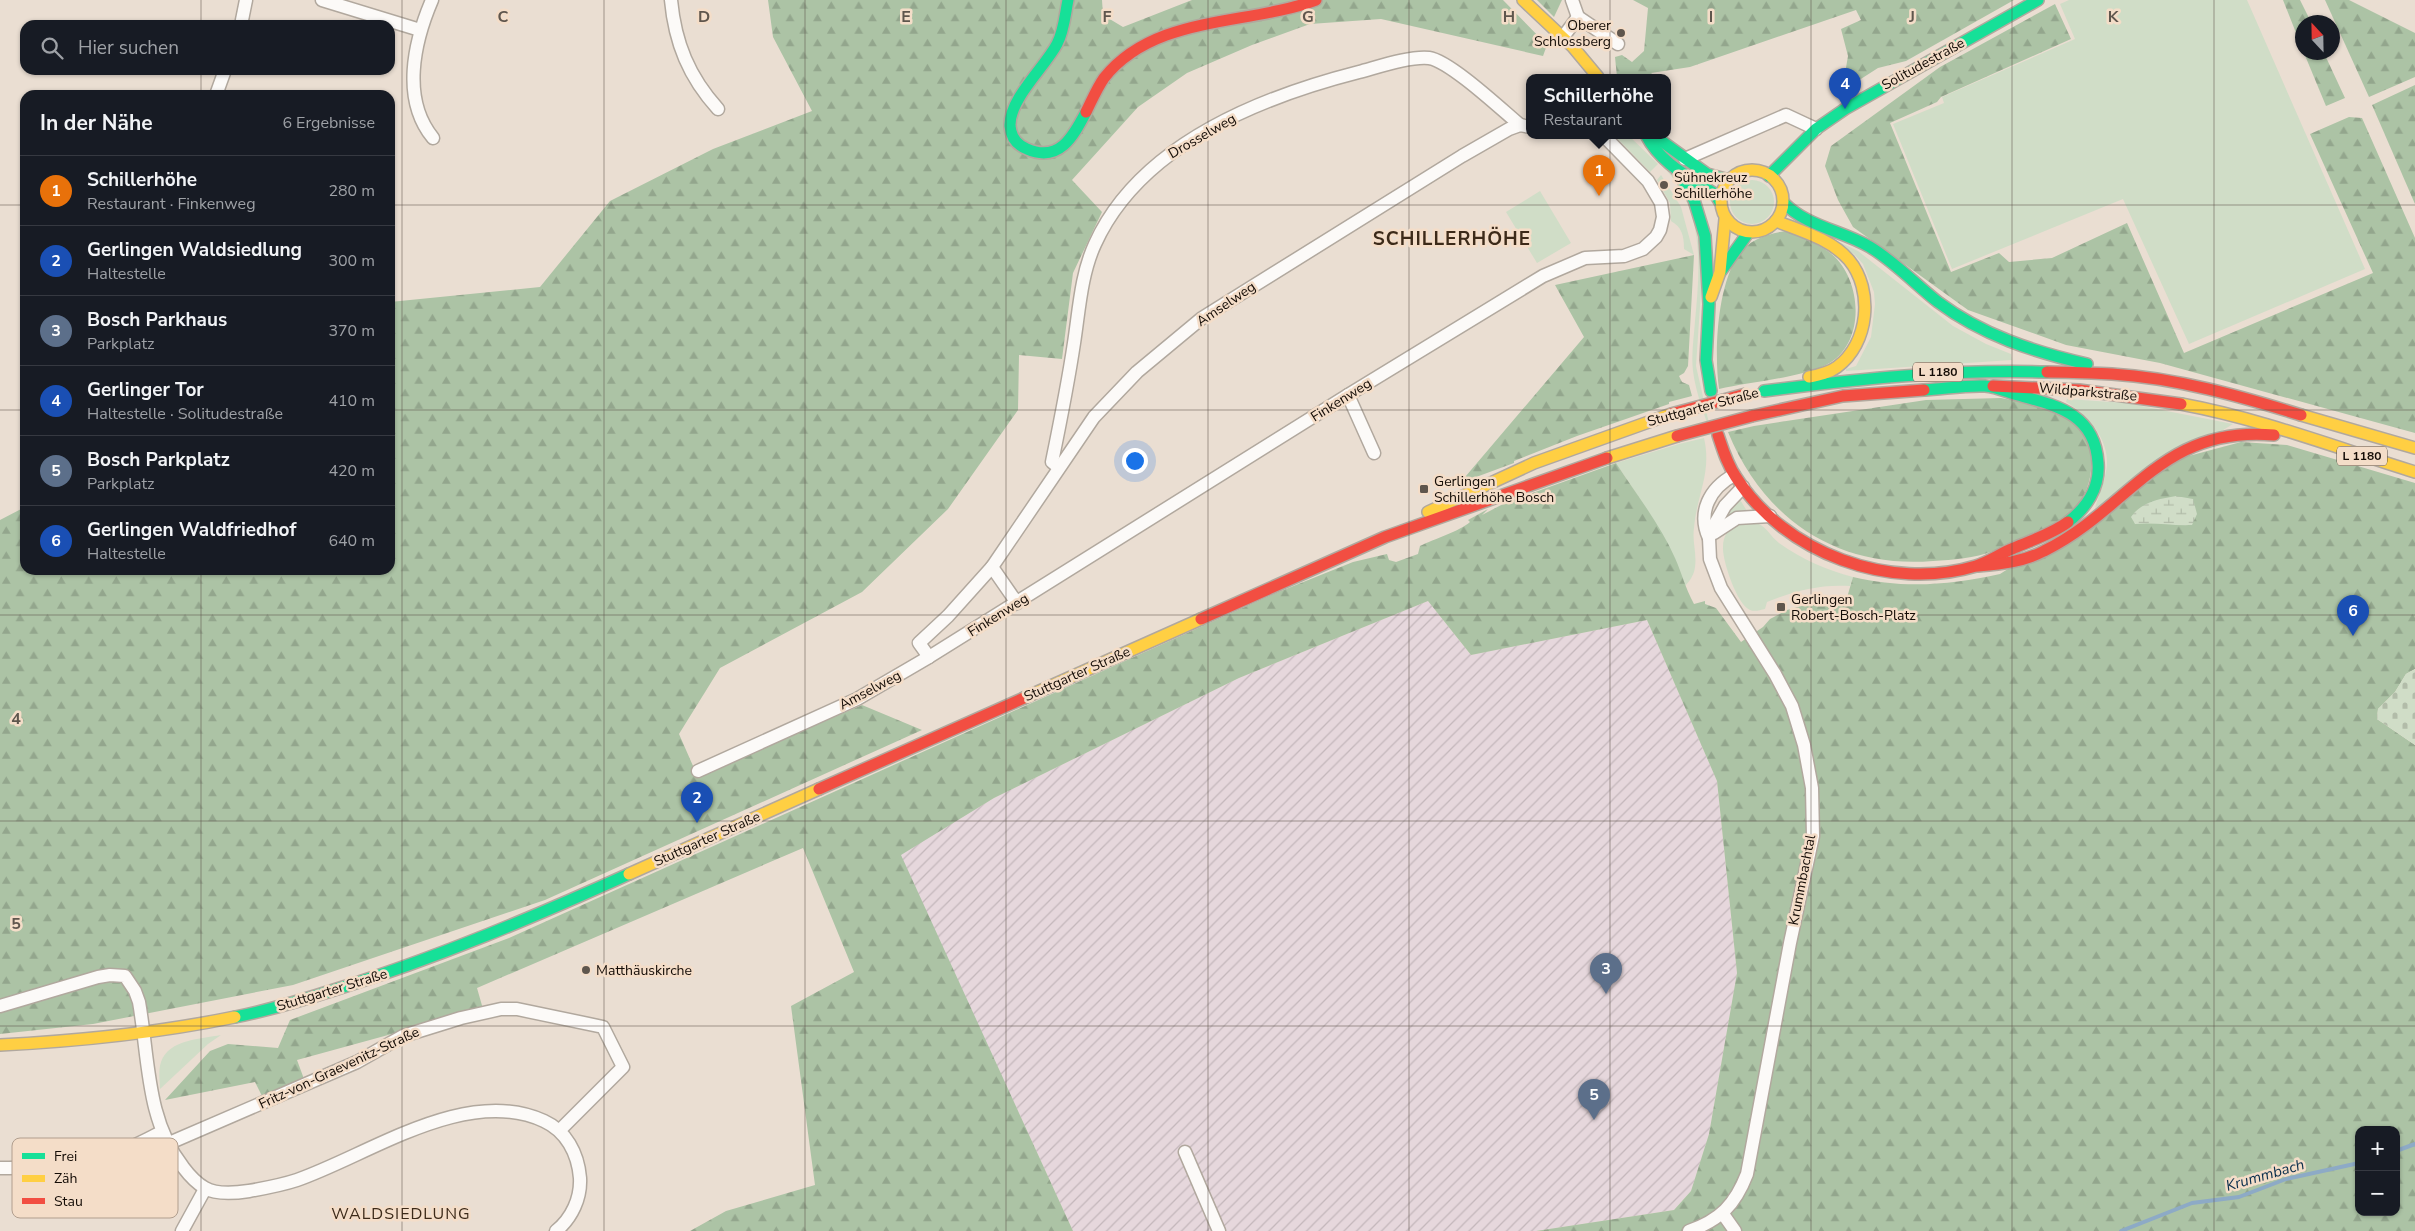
<!DOCTYPE html>
<html lang="de">
<head>
<meta charset="utf-8">
<style>
  :root { --surface:#171b24; --page:#20242c; --text:#f1f3f6; --muted:#9ea1a6; --line:#363941; --accent:#7c3aed }
  body { margin:0; font-family:"Nunito Sans",sans-serif; background:var(--page); color:var(--text) }
  .controls { position:absolute; right:15px; bottom:15px; display:grid; overflow:hidden; border-radius:10px; box-shadow:0 1px 4px #0004 }
  .controls button { width:45px; height:45px; display:grid; place-items:center; padding:0; border:0; border-bottom:1px solid var(--line); background:var(--surface); color:var(--text); font:25px sans-serif }
  .compass { position:absolute; left:2295px; top:15px; width:45px; height:45px; border-radius:50%; background:var(--surface); box-shadow:0 1px 4px #0004; rotate:338deg }
  .you { position:absolute; left:1134px; top:460px; width:18px; height:18px; margin:-12px; border:4px solid #fff; border-radius:50%; background:#1a73e8; box-shadow:0 0 0 8px #1a73e833 }
  .badge { display:grid; place-items:center; width:32px; height:32px; border-radius:50%; background:var(--accent); color:#fff; font-size:16px; font-weight:700 }
  .pin { position:absolute; translate:-50% -41px; filter:drop-shadow(0 1px 2px #0008) }
  .pin::after { content:''; position:absolute; top:26px; width:18px; height:15px; background:inherit; clip-path:polygon(0 0,100% 0,50% 100%) }
  .popup { position:absolute; left:1526px; top:74px; width:145px; height:65px; box-sizing:border-box; display:grid; place-content:center; border-radius:10px; background:var(--surface); filter:drop-shadow(0 1px 4px #0005); font-size:16px; white-space:nowrap; color:var(--muted) }
  .popup b { font-size:19px; color:var(--text) }
  .popup::after { content:''; position:absolute; left:50%; top:100%; margin-left:-10px; border:10px solid transparent; border-top-color:var(--surface) }
  .list { margin:0; padding:0; list-style:none }
  h2 { display:flex; justify-content:space-between; align-items:center; height:65px; margin:0; padding:0 20px; font-size:21px }
  h2 small { font-size:16px; font-weight:400; color:var(--muted) }
  .list li { display:grid; grid-template-columns:32px 1fr auto; gap:15px; align-items:center; box-sizing:border-box; height:70px; padding:0 20px; border-top:1px solid var(--line) }
  .list b { display:block; font-size:19px; white-space:nowrap }
  .list p { margin:0; font-size:16px; white-space:nowrap; color:var(--muted) }
  .list em { font-size:16px; font-style:normal; color:var(--muted) }
  .icon { flex:none; width:28px; height:28px; fill:none; stroke:currentColor; stroke-width:2; stroke-linecap:round; stroke-linejoin:round }
  .map { position:relative; flex:none; width:2415px; height:1231px; overflow:hidden }
  .search { position:absolute; background:var(--surface); box-shadow:0 1px 4px #0004; left:20px; top:20px; width:375px; height:55px; display:flex; align-items:center; gap:12px; box-sizing:border-box; padding:0 18px; border-radius:15px; color:var(--muted); font-size:19px }
  .panel { position:absolute; background:var(--surface); box-shadow:0 1px 4px #0004; left:20px; top:90px; width:375px; height:485px; border-radius:15px }
  .map>svg:first-child { display:block }
  .industrial { fill:url(#industrial-furrows) }
  .green { fill:#d0ddc7 }
  .forest { fill:url(#forest-firs); fill-rule:evenodd }
  .wetland { fill:url(#wetland-marsh) }
  .cemetery { fill:url(#cemetery-stones) }
  .lines { fill:none; stroke-linecap:round; stroke-linejoin:round }
  .stream { stroke:#8daac6; stroke-width:4 }
  .street-casing { stroke:#b1a89e; stroke-width:15 }
  .fast-casing { stroke:#b1a89e; stroke-width:14 }
  .slow-casing { stroke:#b1a89e; stroke-width:14 }
  .jam-casing { stroke:#b1a89e; stroke-width:14 }
  .street { stroke:#fcfaf8; stroke-width:12 }
  .fast { stroke:#16e098; stroke-width:11 }
  .slow { stroke:#ffcf43; stroke-width:11 }
  .jam { stroke:#f24e42; stroke-width:11 }
  .jam-bridge-casing { stroke:#b1a89e; stroke-width:14; stroke-linecap:butt }
  .jam-bridge { stroke:#f24e42; stroke-width:11 }
  .grid { fill:none; stroke:#5f564d; stroke-width:1; stroke-opacity:0.55 }
  .poi-dot { fill:#5f564d; stroke:#f4ddc8; stroke-width:2 }
  .labels { text-anchor:middle; dominant-baseline:central; stroke-width:5; stroke-linejoin:round; paint-order:stroke }
  .shield { fill:#f4ddc8; stroke:#574b40; stroke-width:1 }
  .shield-label { font-size:12px; font-weight:bold; fill:#140c06 }
  .poi-label { font-size:14px; fill:#140c06; stroke:#f4ddc8; text-anchor:start }
  .street-label { font-size:14px; fill:#140c06; stroke:#f4ddc8 }
  .water-label { font-size:15px; font-style:italic; fill:#092e4c; stroke:#f4ddc8 }
  .quarter-label { font-size:16px; letter-spacing:1px; fill:#3c2a19; stroke:#f4ddc8 }
  .district-label { font-size:19px; font-weight:bold; letter-spacing:1px; fill:#3c2a19; stroke:#f4ddc8 }
  .key { fill:#f4ddc8; stroke:#b19e8e; stroke-width:1 }
  .key-label { font-size:14px; fill:#140c06 }
  .grid-label { font-size:16px; text-anchor:middle; font-weight:bold; fill:#5f564d; stroke:#f4ddc8; stroke-width:5; stroke-linejoin:round; paint-order:stroke }
</style>
</head>
<body>
<div class="map">
<svg width="2415" height="1231" viewBox="0 0 2415 1231">
  <defs>
    <pattern id="industrial-furrows" width="10" height="10" patternUnits="userSpaceOnUse" patternTransform="scale(1.25)"><rect width="10" height="10" fill="#e6d7dc"/><path d="M-1 1l2-2M0 10L10 0M9 11l2-2" fill="none" stroke="#c4b7bb"/></pattern>
    <pattern id="forest-firs" width="22" height="20" patternUnits="userSpaceOnUse" patternTransform="scale(1.25)"><rect width="22" height="20" fill="#acc3a5"/><path d="M5 1l3.5 6h-7zM16 11l3.5 6h-7z" fill="#93a68d"/></pattern>
    <pattern id="wetland-marsh" width="20" height="14" patternUnits="userSpaceOnUse" patternTransform="scale(1.25)"><rect width="20" height="14" fill="#d0ddc7"/><path d="M1 5h8M5 5V1M11 12h8M15 12V8" fill="none" stroke="#b2bca9"/></pattern>
    <pattern id="cemetery-stones" width="16" height="16" patternUnits="userSpaceOnUse" patternTransform="scale(1.25)"><rect width="16" height="16" fill="#d0ddc7"/><path d="M2 7V4a2 2 0 0 1 4 0v3zM10 15v-3a2 2 0 0 1 4 0v3z" fill="#b2bca9"/></pattern>
  </defs>
  <rect width="100%" height="100%" fill="#eaded2"/>
  <!-- industrial -->
  <path class="industrial" d="M1428 601 1471 655 1647 620 1717 781 1737 973 1709 1134 1691 1191 1674 1210 1536 1231H1073L900 855 994 798 1239 678Z"/>
  <!-- green -->
  <g class="green">
    <path d="M2069 0H2247L2365 269 2189 344 2123 199 1952 269 1893 124 1944 103 1942 97 2075 39 2060 4Z"/>
    <path d="M1614 135H1628L1658 164 1650 172Z"/>
    <path d="M1666 166 1691 205 1701 242 1703 262 1696 366 1713 441C1706 418 1696 395 1693 371 1691 354 1694 337 1695 321 1700 268 1705 214 1667 171Z"/>
    <path d="M1661 175 1681 207 1694 255 1684 249C1684 236 1682 227 1671 221L1670 203 1657 180Z"/>
    <circle cx="1752" cy="202" r="22"/>
    <path d="M1540 191 1571 243 1537 263 1506 212Z"/>
    <path d="M1788 218 1858 251 1953 326 1986 344 2011 354 2012 360 1846 371V369L1856 366 1871 337 1875 304 1874 292 1863 264 1854 254Z"/>
    <path d="M2067 399 2126 403 2233 424 2095 508C2099 495 2105 480 2107 466 2109 439 2088 415 2066 402Z"/>
    <path d="M1704 438C1712 473 1697 494 1694 528 1692 541 1697 554 1695 567 1694 575 1690 581 1684 587 1670 540 1642 503 1616 463L1679 444Z"/>
    <path d="M1739 498 1747 511 1737 512 1726 517 1731 507Z"/>
    <path d="M1757 523C1768 528 1770 536 1779 543 1801 559 1827 570 1853 577L1850 586C1820 584 1794 591 1767 602L1765 609C1760 610 1755 612 1750 610 1737 605 1722 560 1723 547 1723 536 1728 529 1736 524Z"/>
    <path d="M221 1035 208 1044 160 1089C160 1081 158 1070 161 1062 169 1039 201 1039 221 1035Z"/>
    <path d="M166 1165 177 1180 175 1184 170 1186 168 1185 161 1167Z"/>
  </g>
  <!-- forest -->
  <g class="forest">
    <path d="M768 0H1102L1103 15 1123 27 1192 0H1503L1547 45 1543 56 1381 19 1310 24 1252 45 1187 73 1138 107 1072 180 1102 212 1073 273 1062 359 1019 355 1018 410 948 509 862 592 720 668 679 734 697 775 862 705 922 730 545 900 293 985 93 1024 0 1034V520L25 507V570H390V302L540 287 610 201 713 149 812 111 773 37Z"/>
    <path d="M1537 0H1562L1554 17Z"/>
    <path d="M1633 0H2014L1906 61 1878 68 1842 91 1848 56 1841 29 1861 20 1856 10 1690 67 1651 73 1656 77H1617L1615 57 1622 55 1632 62 1644 51 1648 8Z"/>
    <path d="M2283 0H2300L2311 22H2302V48Z"/>
    <path d="M2325 0H2349L2415 33V77L2369 97Z"/>
    <path d="M2055 4 2071 39 1941 97 1937 102 1890 123 1951 272 1999 253 2009 262 2052 258 2127 223 2184 353 2373 273 2310 134 2349 117 2362 118 2415 238V433L2160 363 2066 345 1968 310 1853 227 1838 200 1825 166 1831 146 1940 67Z"/>
    <path d="M2304 53H2324L2345 98 2326 106Z"/>
    <path d="M2415 85V204L2372 105Z"/>
    <path d="M1788 231C1801 238 1817 243 1829 252 1863 277 1867 345 1826 365 1799 378 1749 382 1719 389 1714 352 1717 288 1738 255 1748 240 1771 232 1788 231Z"/>
    <path d="M1694 255 1688 366 1684 373 1679 376 1682 382 1689 385 1692 396 1669 402V404L1577 436 1514 461V463L1460 483 1584 337 1555 285Z"/>
    <path d="M2001 398C2024 402 2057 409 2075 424 2102 446 2093 495 2069 515 2057 525 2038 530 2024 537 2014 541 2004 547 1993 551 1975 558 1953 560 1933 561 1838 569 1764 520 1728 432L1754 426 1926 400Z"/>
    <path d="M2241 442 2287 445 2415 483V669L2406 674 2395 692 2378 709 2377 719 2415 745V1231H1536L1674 1210 1691 1191 1709 1134 1737 973 1717 781 1647 620 1471 655 1428 601 1239 678 994 798 901 855 1073 1231H690L726 1211 815 1185 791 1006 854 972 803 848 477 988 483 1009 297 1060 304 1079 263 1098 255 1082 165 1100 210 1051 228 1044 278 1048 290 1020 509 938 1276 593 1353 562 1387 554 1389 560 1396 562 1418 554 1420 546C1434 539 1460 531 1470 522L1468 520 1488 509 1482 515 1507 502 1616 463C1636 494 1660 524 1675 558 1682 574 1685 587 1694 604L1705 601V604L1716 608 1741 642 1763 627 1770 619 1787 610 1816 602 1846 601 1853 577C1903 589 1951 585 2000 574L2185 457ZM2359 1130H2396V1212H2359Z"/>
  </g>
  <!-- wetland -->
  <path class="wetland" d="M2176 496 2193 499 2197 514 2192 525C2173 526 2154 522 2135 524L2131 517C2141 502 2159 499 2176 496Z"/>
  <!-- cemetery -->
  <path class="cemetery" d="M2415 669V745L2377 719 2378 709 2395 692 2406 674Z"/>
  <g class="lines">
    <!-- stream -->
    <g class="stream">
      <path d="M2396 1151 2415 1144"/>
      <path d="M2121 1231 2192 1203 2239 1197 2286 1179 2359 1163"/>
    </g>
    <defs>
      <g id="street">
        <path d="M322 0 420 30"/>
        <path d="M432 0C414 42 401 99 433 138"/>
        <path d="M671 0C675 43 689 77 718 109"/>
        <path d="M1572 0 1578 17"/>
        <path d="M241 25 246 0"/>
        <path d="M1563 37 1578 17 1618 44"/>
        <path d="M216 95 225 70"/>
        <path d="M1685 159 1786 115 1816 129"/>
        <path d="M1348 395 1374 453"/>
        <path d="M1058 467 1052 462C1060 423 1068 383 1074 343 1079 311 1081 274 1095 244 1140 145 1261 97 1359 72 1378 67 1410 56 1429 58 1450 61 1502 110 1520 125"/>
        <path d="M1714 533 1737 518 1770 516"/>
        <path d="M1709 538C1697 512 1710 488 1734 475"/>
        <path d="M992 567 1017 603"/>
        <path d="M929 657 919 643 948 616 992 567 1094 417 1137 372 1202 318 1462 156 1509 129 1520 125 1530 127"/>
        <path d="M698 771 857 699 929 657 1348 395 1543 276 1585 258 1624 256 1643 249 1656 237 1660 230 1663 217 1661 203 1648 181 1603 135"/>
        <path d="M0 1006 98 977 110 975 125 976 135 991 139 1002C149 1059 146 1120 183 1167 189 1175 196 1183 205 1188 217 1195 236 1193 249 1191 266 1188 282 1185 297 1180 369 1155 466 1085 544 1121 566 1131 578 1153 580 1178 581 1198 572 1218 556 1231"/>
        <path d="M167 1144 357 1062 403 1036 461 1018 501 1009H517L603 1027 623 1067 560 1130"/>
        <path d="M1185 1152 1219 1231"/>
        <path d="M0 1168C32 1167 66 1169 97 1160 120 1154 141 1142 162 1132"/>
        <path d="M1723 1214 1735 1231"/>
        <path d="M182 1231 205 1189"/>
        <path d="M1689 1231C1720 1220 1735 1205 1747 1174L1790 943 1813 836 1812 788 1804 745 1792 706 1775 674 1721 588 1710 559 1709 538 1712 529 1725 506 1743 487"/>
      </g>
      <g id="fast">
        <path d="M1068 0C1065 15 1064 31 1057 44 1045 67 1009 99 1010 126 1011 137 1017 145 1027 149 1059 163 1073 137 1086 112"/>
        <path d="M1646 135C1661 164 1689 177 1715 194L1720 202"/>
        <path d="M1653 135 1707 174 1729 180"/>
        <path d="M1677 170 1694 200 1705 236 1709 304 1706 360 1711 391"/>
        <path d="M1769 176 1816 129 1845 109 2038 0"/>
        <path d="M1783 202C1807 227 1841 230 1870 247 1895 262 1915 284 1938 302 1982 335 2034 352 2087 364"/>
        <path d="M1721 271 1748 233"/>
        <path d="M1924 390C1944 389 1965 385 1985 386 1997 387 2007 392 2018 395 2058 406 2095 414 2098 463 2100 488 2086 508 2068 522"/>
        <path d="M1764 391C1858 379 1951 369 2047 372"/>
        <path d="M235 1017C270 1010 303 1000 337 989 437 958 534 917 629 874"/>
      </g>
      <g id="slow">
        <path d="M1523 0 1573 47 1598 77"/>
        <circle cx="1752" cy="201" r="31"/>
        <path d="M1776 221C1801 231 1831 239 1849 260 1874 290 1869 344 1837 367 1829 373 1819 375 1809 377"/>
        <path d="M1711 297 1720 272 1725 219"/>
        <path d="M2181 404C2262 419 2337 448 2415 472"/>
        <path d="M2301 415 2415 448"/>
        <path d="M1607 458 1677 436"/>
        <path d="M1428 512 1534 463 1671 414"/>
        <path d="M1024 698 1201 619"/>
        <path d="M629 874 819 789"/>
        <path d="M0 1045C79 1041 157 1033 235 1017"/>
      </g>
      <g id="jam">
        <path d="M1086 112C1092 100 1097 88 1104 78 1155 14 1247 26 1316 0"/>
        <path d="M2047 372C2068 372 2090 373 2112 374 2176 378 2240 396 2301 415"/>
        <path d="M1993 386 2079 390 2181 404"/>
        <path d="M1752 416 1843 396 1924 390"/>
        <path d="M1718 435C1723 450 1727 464 1736 477 1784 553 1890 592 1976 566 1989 562 2001 553 2014 548 2032 540 2052 534 2068 522"/>
        <path d="M1978 566C2001 564 2023 562 2044 551 2131 508 2161 425 2274 435"/>
        <path d="M1201 619 1385 537 1607 458"/>
        <path d="M819 789 1024 698"/>
      </g>
    </defs>
    <!-- street casing -->
    <use href="#street" class="street-casing"/>
    <!-- fast casing -->
    <use href="#fast" class="fast-casing"/>
    <!-- slow casing -->
    <use href="#slow" class="slow-casing"/>
    <!-- jam casing -->
    <use href="#jam" class="jam-casing"/>
    <!-- street -->
    <use href="#street" class="street"/>
    <!-- fast -->
    <use href="#fast" class="fast"/>
    <!-- slow -->
    <use href="#slow" class="slow"/>
    <!-- jam -->
    <use href="#jam" class="jam"/>
    <defs>
      <g id="jam-bridge">
        <path d="M1671 414 1746 394"/>
        <path d="M1677 436 1752 416"/>
      </g>
    </defs>
    <!-- jam-bridge casing -->
    <use href="#jam-bridge" class="jam-bridge-casing"/>
    <!-- jam-bridge -->
    <use href="#jam-bridge" class="jam-bridge"/>
  </g>
  <!-- grid -->
  <path class="grid" d="M201 0V25M402 0V1231M604 0V1231M805 0V1231M1006 0V1231M1208 0V1231M1409 0V1231M1610 0V1231M1811 0V1231M2012 0V1231M2214 0V1231M201 70V95M0 205H25M390 205H2415M0 410H25M390 410H2415M201 570V1231M0 615H2415M0 821H2415M0 1026H2415"/>
  <!-- markers -->
  <g class="poi-dot">
    <circle cx="1621" cy="33" r="5"/>
    <circle cx="1664" cy="185" r="5"/>
    <rect x="1419" y="484" width="10" height="10" rx="2.5"/>
    <rect x="1776" y="602" width="10" height="10" rx="2.5"/>
    <circle cx="586" cy="970" r="5"/>
  </g>
  <g class="labels">
    <!-- shield labels -->
    <g class="shield">
      <rect x="1913" y="362.5" width="50" height="19" rx="4"/>
      <rect x="2337" y="446.5" width="50" height="19" rx="4"/>
    </g>
    <g class="shield-label">
      <text x="1938" y="372">L 1180</text>
      <text x="2362" y="456">L 1180</text>
    </g>
    <!-- poi labels -->
    <g class="poi-label">
      <text x="1611" y="25" text-anchor="end">Oberer<tspan x="1611" dy="16">Schlossberg</tspan></text>
      <text x="1674" y="177">Sühnekreuz<tspan x="1674" dy="16">Schillerhöhe</tspan></text>
      <text x="1434" y="481">Gerlingen<tspan x="1434" dy="16">Schillerhöhe Bosch</tspan></text>
      <text x="1791" y="599">Gerlingen<tspan x="1791" dy="16">Robert-Bosch-Platz</tspan></text>
      <text x="596" y="970">Matthäuskirche</text>
    </g>
    <!-- street labels -->
    <g class="street-label">
      <text transform="translate(1923 64) rotate(-29)">Solitudestraße</text>
      <text transform="translate(1202 136) rotate(-30)">Drosselweg</text>
      <text transform="translate(1226 304) rotate(-34)">Amselweg</text>
      <text transform="translate(2088 392) rotate(5)">Wildparkstraße</text>
      <text transform="translate(1341 400) rotate(-32)">Finkenweg</text>
      <text transform="translate(1703 407) rotate(-15)">Stuttgarter Straße</text>
      <text transform="translate(998 615) rotate(-32)">Finkenweg</text>
      <text transform="translate(1077 674) rotate(-24)">Stuttgarter Straße</text>
      <text transform="translate(870 690) rotate(-28)">Amselweg</text>
      <text transform="translate(707 839) rotate(-24)">Stuttgarter Straße</text>
      <text transform="translate(1802 880) rotate(-79)">Krummbachtal</text>
      <text transform="translate(332 990) rotate(-17)">Stuttgarter Straße</text>
      <text transform="translate(339 1068) rotate(-25)">Fritz-von-Graevenitz-Straße</text>
    </g>
    <!-- water labels -->
    <g class="water-label">
      <text transform="translate(2265 1175) rotate(-16)">Krummbach</text>
    </g>
    <!-- quarter labels -->
    <g class="quarter-label">
      <text x="401" y="1214">WALDSIEDLUNG</text>
    </g>
    <!-- district labels -->
    <g class="district-label">
      <text x="1452" y="239">SCHILLERHÖHE</text>
    </g>
  </g>
  <!-- legend -->
  <rect x="12" y="1138" width="166" height="80" rx="8" class="key"/>
  <rect x="22" y="1153" width="23" height="6" fill="#16e098"/>
  <rect x="22" y="1175" width="23" height="7" fill="#ffcf43"/>
  <rect x="22" y="1198" width="23" height="6" fill="#f24e42"/>
  <g class="key-label">
    <text x="54" y="1161">Frei</text>
    <text x="54" y="1183">Zäh</text>
    <text x="54" y="1206">Stau</text>
  </g>
  <g class="grid-label">
    <text x="503" y="22">C</text>
    <text x="704" y="22">D</text>
    <text x="906" y="22">E</text>
    <text x="1107" y="22">F</text>
    <text x="1308" y="22">G</text>
    <text x="1509" y="22">H</text>
    <text x="1711" y="22">I</text>
    <text x="1912" y="22">J</text>
    <text x="2113" y="22">K</text>
    <text x="16" y="724">4</text>
    <text x="16" y="929">5</text>
  </g>
</svg>
<div class="controls">
<button>+</button>
<button>−</button>
</div>
<svg class="compass" viewBox="-18 -18 36 36"><path d="M0-13l5 13h-10z" fill="#e53935"/><path d="M0 13l5-13h-10z" fill="#9ea1a6"/></svg>
<div class="you"></div>
<div class="pin badge" style="left:1599px;top:196px;background:#e8710a">1</div>
<div class="popup"><b>Schillerhöhe</b>Restaurant</div>
<div class="pin badge" style="left:697px;top:823px;background:#1a4fb4">2</div>
<div class="pin badge" style="left:1606px;top:994px;background:#5c6f8a">3</div>
<div class="pin badge" style="left:1845px;top:109px;background:#1a4fb4">4</div>
<div class="pin badge" style="left:1594px;top:1120px;background:#5c6f8a">5</div>
<div class="pin badge" style="left:2353px;top:636px;background:#1a4fb4">6</div>
<div class="search"><svg class="icon" aria-label="search" viewBox="0 0 24 24"><circle cx="10" cy="10" r="6"/><path d="M15 15l6 6"/></svg>Hier suchen</div>
<section class="panel">
<h2>In der Nähe<small>6 Ergebnisse</small></h2>
<ul class="list">
<li><span class="badge" style="background:#e8710a">1</span><div><b>Schillerhöhe</b><p>Restaurant · Finkenweg</p></div><em>280 m</em></li>
<li><span class="badge" style="background:#1a4fb4">2</span><div><b>Gerlingen Waldsiedlung</b><p>Haltestelle</p></div><em>300 m</em></li>
<li><span class="badge" style="background:#5c6f8a">3</span><div><b>Bosch Parkhaus</b><p>Parkplatz</p></div><em>370 m</em></li>
<li><span class="badge" style="background:#1a4fb4">4</span><div><b>Gerlinger Tor</b><p>Haltestelle · Solitudestraße</p></div><em>410 m</em></li>
<li><span class="badge" style="background:#5c6f8a">5</span><div><b>Bosch Parkplatz</b><p>Parkplatz</p></div><em>420 m</em></li>
<li><span class="badge" style="background:#1a4fb4">6</span><div><b>Gerlingen Waldfriedhof</b><p>Haltestelle</p></div><em>640 m</em></li>
</ul>
</section>
</div>
</body>
</html>
